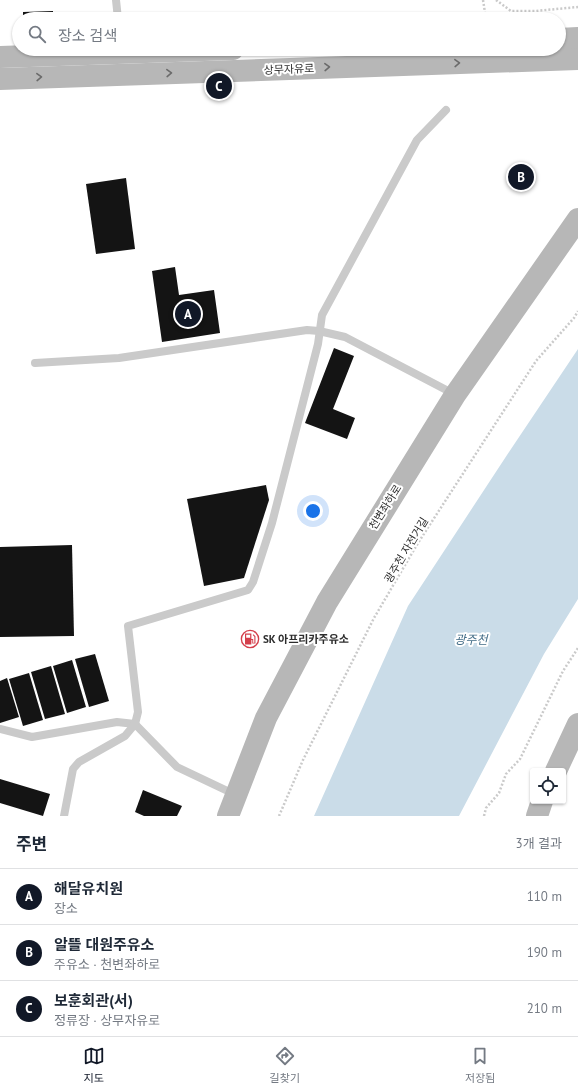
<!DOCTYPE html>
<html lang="ko">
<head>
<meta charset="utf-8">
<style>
  :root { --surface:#fff; --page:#f2f2f3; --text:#1f2937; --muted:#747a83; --line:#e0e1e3; --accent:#111827 }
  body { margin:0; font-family:"PT Sans","Noto Sans KR",sans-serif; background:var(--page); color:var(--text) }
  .controls { position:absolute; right:12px; bottom:12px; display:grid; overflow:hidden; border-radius:4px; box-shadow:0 1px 3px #0004 }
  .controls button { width:36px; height:36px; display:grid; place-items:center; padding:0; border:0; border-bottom:1px solid var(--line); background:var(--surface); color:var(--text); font:20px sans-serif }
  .you { position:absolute; left:313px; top:511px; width:14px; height:14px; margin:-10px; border:3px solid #fff; border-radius:50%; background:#1a73e8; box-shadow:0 0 0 6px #1a73e833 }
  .badge { display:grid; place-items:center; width:26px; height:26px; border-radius:50%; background:var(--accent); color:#fff; font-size:13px; font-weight:700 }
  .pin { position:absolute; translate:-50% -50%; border:2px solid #fff; box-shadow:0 1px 4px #0006 }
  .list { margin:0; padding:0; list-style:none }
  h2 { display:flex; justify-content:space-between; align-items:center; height:52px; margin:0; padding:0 16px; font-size:17px }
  h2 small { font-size:13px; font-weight:400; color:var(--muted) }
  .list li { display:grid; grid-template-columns:26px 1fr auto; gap:12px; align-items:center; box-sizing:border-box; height:56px; padding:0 16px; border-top:1px solid var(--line) }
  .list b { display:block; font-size:15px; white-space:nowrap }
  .list p { margin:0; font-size:13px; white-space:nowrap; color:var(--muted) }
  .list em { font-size:13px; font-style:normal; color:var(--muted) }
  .icon { flex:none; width:22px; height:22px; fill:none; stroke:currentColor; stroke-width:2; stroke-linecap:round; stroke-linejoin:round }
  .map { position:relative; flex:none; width:578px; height:816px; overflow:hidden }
  .search { position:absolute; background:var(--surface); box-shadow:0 1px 3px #0004; left:12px; right:12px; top:12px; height:44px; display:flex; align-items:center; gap:10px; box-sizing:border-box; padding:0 14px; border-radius:22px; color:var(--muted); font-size:15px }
  .sheet { height:220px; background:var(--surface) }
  nav { display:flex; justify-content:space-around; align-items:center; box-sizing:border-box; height:56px; border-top:1px solid var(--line); background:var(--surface); font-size:11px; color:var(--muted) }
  nav a { display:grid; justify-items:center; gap:2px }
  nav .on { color:var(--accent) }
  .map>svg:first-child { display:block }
  .water { fill:#cadce8 }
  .building { fill:#141414 }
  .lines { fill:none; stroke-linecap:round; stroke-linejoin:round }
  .path { stroke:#cacaca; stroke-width:2.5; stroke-dasharray:2 2; stroke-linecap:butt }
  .lane { stroke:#cacaca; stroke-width:8 }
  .secondary { stroke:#b7b7b7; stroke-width:22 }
  .oneway { stroke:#6b6b6b }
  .labels { text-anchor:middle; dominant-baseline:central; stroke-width:4; stroke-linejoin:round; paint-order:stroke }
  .street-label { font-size:11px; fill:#2d2d2d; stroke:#fff }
  .poi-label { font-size:11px; font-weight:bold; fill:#2d2d2d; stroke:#fff; text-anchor:start }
  .water-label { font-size:12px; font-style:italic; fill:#436d87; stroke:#fff }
</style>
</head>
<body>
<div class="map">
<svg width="578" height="816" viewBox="0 0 578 816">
  <rect width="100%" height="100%" fill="#fff"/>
  <!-- water -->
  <path class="water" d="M578 349V599L544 654 459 816H314L408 606 507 455Z"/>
  <!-- building -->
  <g class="building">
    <path d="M53 11V19H23V12Z"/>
    <path d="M126 178 135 249 96 254 86 184Z"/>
    <path d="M175 267 179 295 214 290 220 333 162 342 152 271Z"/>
    <path d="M334 348 354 356 333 409 355 418 347 439 305 423Z"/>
    <path d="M266 485 269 500 244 578 204 586 187 499Z"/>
    <path d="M72 545 74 636 0 637V547Z"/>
    <path d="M95 654 109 701 89 707 75 659Z"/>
    <path d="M72 660 86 707 67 713 53 666Z"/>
    <path d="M51 666 65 714 45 719 31 672Z"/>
    <path d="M29 673 43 720 23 726 9 679Z"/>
    <path d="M7 678 19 717 0 723V681Z"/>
    <path d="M0 779 50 794 43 816 0 803Z"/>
    <path d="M143 790 182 806 177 816H144L135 812Z"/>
  </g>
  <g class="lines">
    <!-- path -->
    <g class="path">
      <path d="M483 0 486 19"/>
      <path d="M496 0 511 11H535L578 7"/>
      <path d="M279 816 303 760 374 618 418 543 536 361 574 318 578 311"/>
      <path d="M484 816 486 808 499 793 506 774 520 759 563 671 578 648"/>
    </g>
    <!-- lane -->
    <g class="lane">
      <path d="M116 0 118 19"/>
      <path d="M35 363 119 358 307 330 319 331 345 337 454 394"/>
      <path d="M0 729 32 737 117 722 135 724 177 767 236 795"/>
      <path d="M64 816 73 769 79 762 125 736 135 724 138 712 128 626 248 590 253 582 272 523 318 344 322 315 417 140 446 110"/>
    </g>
    <!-- secondary -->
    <g class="secondary">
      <path d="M559 39 578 38"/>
      <path d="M0 57 233 49"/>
      <path d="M0 79 578 59"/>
      <path d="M556 771 578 724"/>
      <path d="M228 816 266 718 327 602 455 395 578 219"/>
      <path d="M537 816 542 801"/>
    </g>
  </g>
  <!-- one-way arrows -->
  <defs><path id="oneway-chevron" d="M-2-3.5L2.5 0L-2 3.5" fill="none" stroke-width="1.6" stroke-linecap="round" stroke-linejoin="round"/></defs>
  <g class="oneway">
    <use href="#oneway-chevron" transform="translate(457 63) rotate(-2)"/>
    <use href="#oneway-chevron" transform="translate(327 67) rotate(-2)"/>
    <use href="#oneway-chevron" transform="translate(169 73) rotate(-2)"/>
    <use href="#oneway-chevron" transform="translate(39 77) rotate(-2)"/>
  </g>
  <!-- icons -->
  <defs>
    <symbol id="fuel-ring" viewBox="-11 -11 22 22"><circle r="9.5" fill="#fff" stroke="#d43f4b" stroke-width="1.5"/><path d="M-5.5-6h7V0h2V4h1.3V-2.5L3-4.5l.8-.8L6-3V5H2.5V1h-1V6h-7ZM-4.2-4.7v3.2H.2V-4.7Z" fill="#d43f4b"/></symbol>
  </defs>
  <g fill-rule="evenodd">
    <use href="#fuel-ring" x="240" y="629" width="20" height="20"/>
  </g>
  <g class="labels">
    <!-- street labels -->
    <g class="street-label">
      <text transform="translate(289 69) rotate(-2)">상무자유로</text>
      <text transform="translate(385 507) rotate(-58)">천변좌하로</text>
      <text transform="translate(406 550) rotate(-59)">광주천 자전거길</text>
    </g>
    <!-- poi labels -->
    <g class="poi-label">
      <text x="263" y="639">SK 아프리카주유소</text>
    </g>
    <!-- water labels -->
    <g class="water-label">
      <text x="471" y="639">광주천</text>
    </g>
  </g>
</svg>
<div class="controls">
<button><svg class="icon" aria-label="locate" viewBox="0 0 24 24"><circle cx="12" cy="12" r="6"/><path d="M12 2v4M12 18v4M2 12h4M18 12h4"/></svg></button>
</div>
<div class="you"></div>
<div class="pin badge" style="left:188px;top:314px">A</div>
<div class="pin badge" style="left:521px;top:177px">B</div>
<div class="pin badge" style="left:219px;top:86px">C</div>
<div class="search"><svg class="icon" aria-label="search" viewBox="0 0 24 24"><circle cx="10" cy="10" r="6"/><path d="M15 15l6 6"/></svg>장소 검색</div>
</div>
<section class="sheet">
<h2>주변<small>3개 결과</small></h2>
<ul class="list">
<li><span class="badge">A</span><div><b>해달유치원</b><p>장소</p></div><em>110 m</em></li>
<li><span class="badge">B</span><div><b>알뜰 대원주유소</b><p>주유소 · 천변좌하로</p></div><em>190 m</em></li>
<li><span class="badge">C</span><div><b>보훈회관(서)</b><p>정류장 · 상무자유로</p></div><em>210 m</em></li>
</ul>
</section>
<nav>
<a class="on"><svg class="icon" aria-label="map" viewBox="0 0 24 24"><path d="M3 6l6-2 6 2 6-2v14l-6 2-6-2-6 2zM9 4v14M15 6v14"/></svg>지도</a>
<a><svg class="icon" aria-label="directions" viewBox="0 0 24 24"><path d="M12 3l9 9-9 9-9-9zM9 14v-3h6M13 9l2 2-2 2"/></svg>길찾기</a>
<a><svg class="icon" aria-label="saved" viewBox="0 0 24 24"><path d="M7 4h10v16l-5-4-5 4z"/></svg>저장됨</a>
</nav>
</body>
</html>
